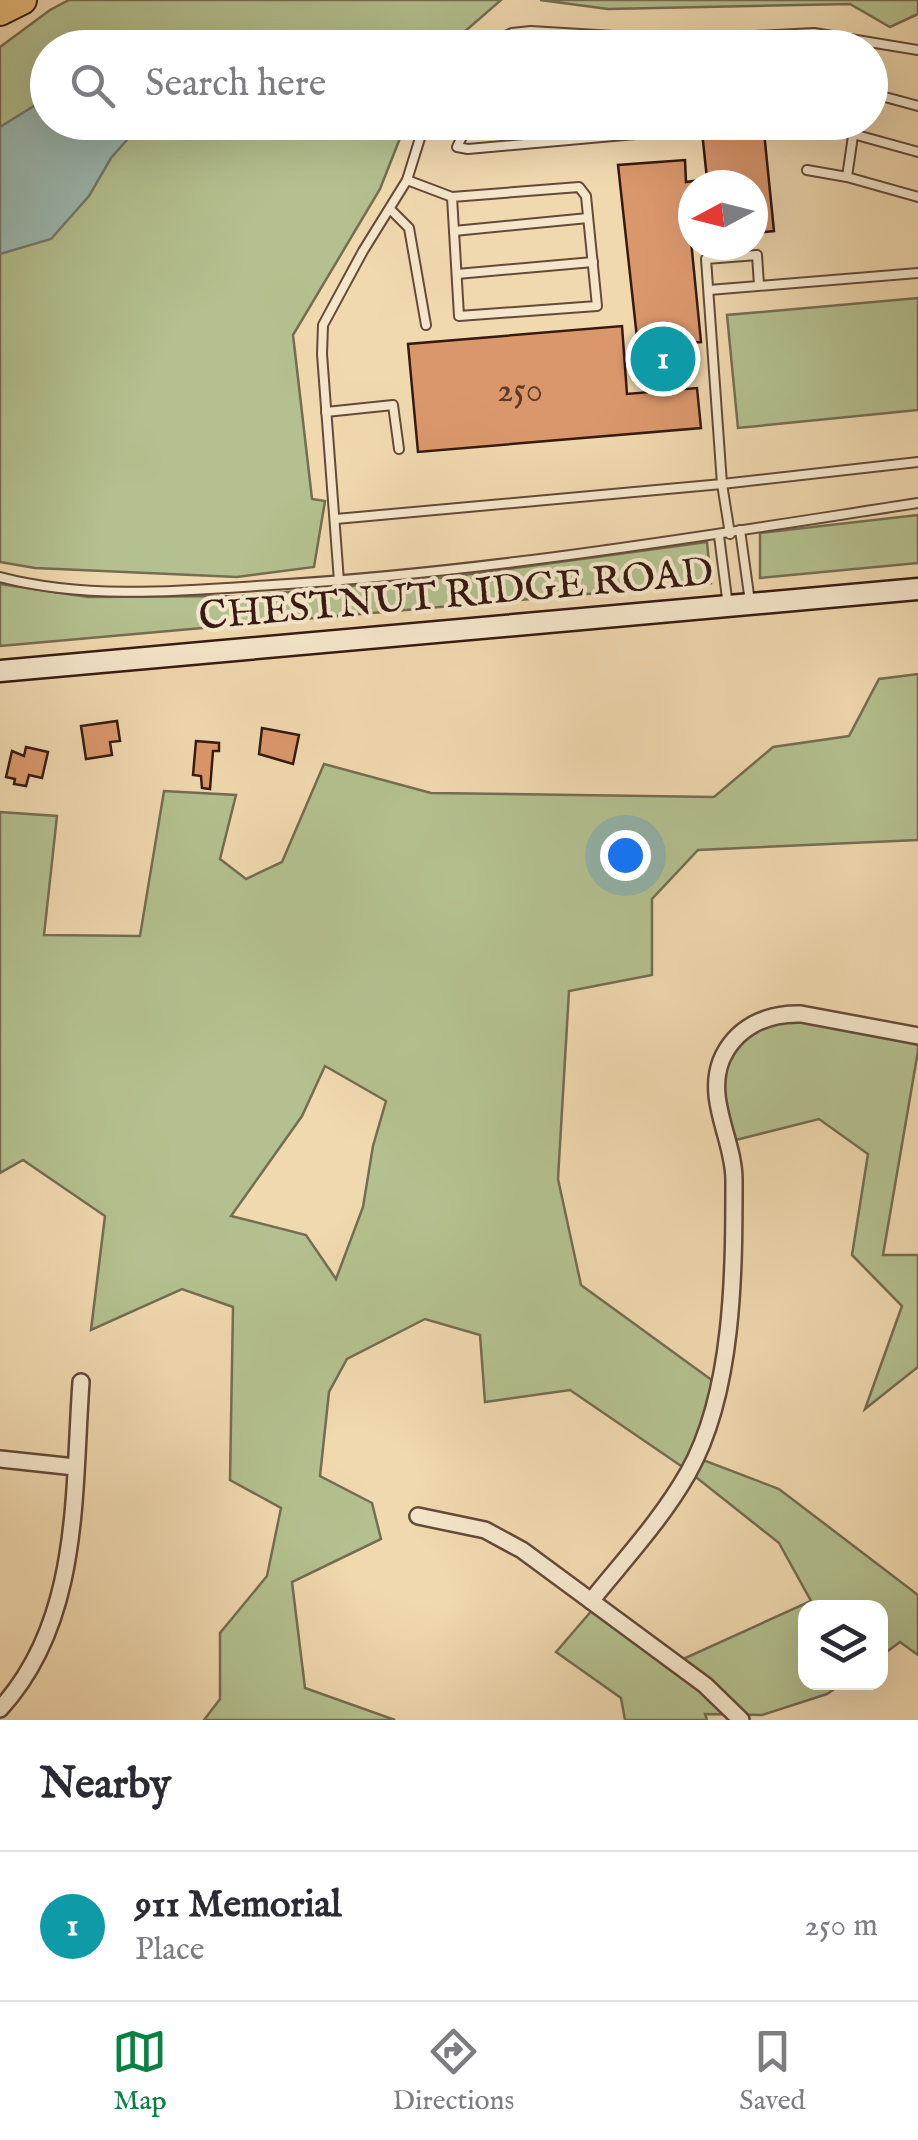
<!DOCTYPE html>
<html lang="en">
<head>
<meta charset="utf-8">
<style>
  :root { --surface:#fff; --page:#f2f2f3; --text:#2b2b33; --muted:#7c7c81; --line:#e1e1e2; --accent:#0b8043 }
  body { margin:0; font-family:"IM FELL English",serif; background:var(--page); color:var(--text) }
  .controls { position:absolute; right:30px; bottom:30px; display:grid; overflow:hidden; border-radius:20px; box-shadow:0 10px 40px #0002 }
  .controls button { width:90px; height:90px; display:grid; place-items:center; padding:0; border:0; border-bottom:2px solid var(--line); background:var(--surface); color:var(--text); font:50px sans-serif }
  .compass { position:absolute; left:678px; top:170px; width:90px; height:90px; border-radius:50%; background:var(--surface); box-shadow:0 10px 40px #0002; rotate:263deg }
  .you { position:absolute; left:625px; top:855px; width:35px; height:35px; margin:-25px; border:8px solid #fff; border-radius:50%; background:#1a73e8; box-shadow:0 0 0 15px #1a73e833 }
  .badge { display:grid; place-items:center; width:65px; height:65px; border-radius:50%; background:var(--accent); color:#fff; font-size:32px; font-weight:700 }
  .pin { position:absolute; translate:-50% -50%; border:5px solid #fff; box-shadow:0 2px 10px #0006 }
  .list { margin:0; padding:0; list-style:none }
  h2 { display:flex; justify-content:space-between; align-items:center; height:130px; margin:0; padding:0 40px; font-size:42px }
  h2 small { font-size:32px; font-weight:400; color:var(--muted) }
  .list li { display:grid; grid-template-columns:65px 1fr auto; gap:30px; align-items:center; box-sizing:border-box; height:150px; padding:0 40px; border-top:2px solid var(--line) }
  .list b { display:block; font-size:38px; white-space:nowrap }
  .list p { margin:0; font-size:32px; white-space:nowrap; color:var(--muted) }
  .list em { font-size:32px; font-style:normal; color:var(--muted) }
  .icon { flex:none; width:55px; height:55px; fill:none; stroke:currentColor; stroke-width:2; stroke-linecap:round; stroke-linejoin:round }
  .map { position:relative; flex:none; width:918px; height:1720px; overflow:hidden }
  .search { position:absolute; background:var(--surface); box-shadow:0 10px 40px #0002; left:30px; right:30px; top:30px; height:110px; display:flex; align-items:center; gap:25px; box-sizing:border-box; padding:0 35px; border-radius:55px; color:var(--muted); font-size:38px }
  .sheet { height:280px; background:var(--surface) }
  nav { display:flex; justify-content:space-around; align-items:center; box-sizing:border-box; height:140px; border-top:2px solid var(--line); background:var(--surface); font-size:28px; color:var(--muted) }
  nav a { display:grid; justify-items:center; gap:5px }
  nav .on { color:var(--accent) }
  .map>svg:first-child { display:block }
  .green { fill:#b4c08f; stroke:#756d50; stroke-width:2.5; fill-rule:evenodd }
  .water { fill:#9bb9b1; stroke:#737971; stroke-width:2.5 }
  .building { fill:#db976c; stroke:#361a10; stroke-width:2.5 }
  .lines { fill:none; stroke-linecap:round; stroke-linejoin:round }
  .lane-casing { stroke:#644a38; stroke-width:12 }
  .street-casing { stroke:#644a38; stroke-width:20 }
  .secondary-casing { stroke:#361a10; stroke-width:25 }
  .highway-casing { stroke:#361a10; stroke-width:32 }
  .lane { stroke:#f5e6cb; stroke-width:8 }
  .street { stroke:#f5e6cb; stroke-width:15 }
  .secondary { stroke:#f5e6cb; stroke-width:20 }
  .highway { stroke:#e8bc78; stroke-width:28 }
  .labels { text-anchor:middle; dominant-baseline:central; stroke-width:8; stroke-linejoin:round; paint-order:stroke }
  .number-label { font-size:35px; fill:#5f3927 }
  .street-label { font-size:40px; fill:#361a10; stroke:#f5e6cb }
</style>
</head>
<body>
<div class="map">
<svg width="918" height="1720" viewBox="0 0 918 1720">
  <rect width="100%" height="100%" fill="#f0d8af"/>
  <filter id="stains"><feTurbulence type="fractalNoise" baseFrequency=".002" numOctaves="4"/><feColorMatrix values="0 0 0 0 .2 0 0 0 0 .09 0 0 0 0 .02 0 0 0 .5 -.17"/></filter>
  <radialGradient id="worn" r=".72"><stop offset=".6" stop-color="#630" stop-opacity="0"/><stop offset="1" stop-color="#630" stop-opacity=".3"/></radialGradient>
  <!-- green -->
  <g class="green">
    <path d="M69 0H501L447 47 48 48V122L406 123 380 189 293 335 312 499 325 501 314 567 237 577 35 568 0 562V47L50 10Z"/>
    <path d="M540 0H918V14L890 27 850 4 608 9Z"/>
    <path d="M918 298V410L738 428 727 315Z"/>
    <path d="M918 515V563L760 578V533Z"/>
    <path d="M707 542 711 583 0 646V584L88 597 243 596 449 577Z"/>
    <path d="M918 674V840L698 850 652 899V975L569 991 558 1179 581 1285 713 1381 695 1457 779 1489 918 1595V1655L900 1642 881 1656 880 1608H806V1682L843 1683 827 1694 762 1715 705 1714 707 1720H625L621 1698 556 1652 601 1600 681 1660 811 1601 779 1543 687 1470 570 1390 485 1402 480 1335 425 1319 347 1359 329 1392 320 1476 372 1503 381 1539 292 1582 305 1688 395 1720H204L220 1699V1633L267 1576 281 1508 230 1480 233 1307 182 1289 91 1330 105 1216 23 1160 0 1173V812L57 816 44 935 140 936 164 791 236 795 220 859 246 879 282 862 324 764 431 793 714 797 773 747 849 736 879 679ZM325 1066 386 1101 373 1146 363 1207 336 1279 306 1235 231 1216 302 1116Z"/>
    <path d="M766 1015 918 1032V1051L883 1255H918V1367L865 1409 902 1306 852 1255 868 1154 819 1119 728 1142 723 1061Z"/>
  </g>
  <!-- water -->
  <path class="water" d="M47 98 48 122 142 123 111 158 89 196 51 239 0 254V127Z"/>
  <!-- building -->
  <g class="building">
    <path d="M701 122H763L774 231 753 233V185H693V199L687 200 701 342 638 347 618 165 685 160 686 182 707 179Z"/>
    <path d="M622 326 627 394 697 388 701 428 418 452 408 344Z"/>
    <path d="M117 721 120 741 110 742 112 755 86 759 81 726Z"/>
    <path d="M262 728 299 735 293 764 259 754Z"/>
    <path d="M196 741 219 743V751H213L210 789 202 788 201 776 193 775Z"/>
    <path d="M26 747 48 752 42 778 29 775 26 786 14 784 15 779 6 777 12 751 24 756Z"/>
  </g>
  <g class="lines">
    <defs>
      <g id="lane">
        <path d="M481 48 512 33 531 31 679 40 814 33 918 50"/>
        <path d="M870 93 918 106"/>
        <path d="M469 122 457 147 468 149 669 131 678 122"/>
        <path d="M829 122 853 134 918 152"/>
        <path d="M807 170 847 177 918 197"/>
        <path d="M847 177 855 122"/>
        <path d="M407 180 452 197 579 187 586 196 597 306 459 316 452 197"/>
        <path d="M390 209 409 228 426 325"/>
        <path d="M454 231 588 218"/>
        <path d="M457 274 593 262"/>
        <path d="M709 290 918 273"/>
        <path d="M326 412 393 405 399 449"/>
        <path d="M336 519 722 484 918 462"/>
        <path d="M740 530 750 602"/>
        <path d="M730 534 722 484 706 259 757 255 759 285"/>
        <path d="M719 536 728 606"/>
        <path d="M0 577C88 600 182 591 272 585 489 572 703 536 918 503"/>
        <path d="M339 581 322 354 323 325 363 251 407 180 425 122"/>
      </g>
      <g id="street">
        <path d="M0 1459 75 1467"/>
        <path d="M418 1516 485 1530 522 1550 705 1685 741 1720"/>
        <path d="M591 1601C624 1560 662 1519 688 1473 734 1392 734 1271 734 1180 734 1140 706 1101 721 1061 735 1027 767 1013 801 1014L918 1036"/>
        <path d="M0 1709C81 1621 73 1494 81 1382"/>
      </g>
      <path id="secondary" d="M0 671 918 589"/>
      <path id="highway" d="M0 11 22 0"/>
    </defs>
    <!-- lane casing -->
    <use href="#lane" class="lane-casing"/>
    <!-- street casing -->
    <use href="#street" class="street-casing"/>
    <!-- secondary casing -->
    <use href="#secondary" class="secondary-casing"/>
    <!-- highway casing -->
    <use href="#highway" class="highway-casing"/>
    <!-- lane -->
    <use href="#lane" class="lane"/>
    <!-- street -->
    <use href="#street" class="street"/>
    <!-- secondary -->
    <use href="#secondary" class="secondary"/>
    <!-- highway -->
    <use href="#highway" class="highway"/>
  </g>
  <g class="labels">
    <!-- number labels -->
    <g class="number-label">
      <text x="520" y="391">250</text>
    </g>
    <!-- street labels -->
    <g class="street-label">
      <text transform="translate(456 596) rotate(-5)">CHESTNUT RIDGE ROAD</text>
    </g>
  </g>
  <rect width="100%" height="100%" filter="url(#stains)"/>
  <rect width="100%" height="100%" fill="url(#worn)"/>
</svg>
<div class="controls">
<button><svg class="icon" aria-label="layers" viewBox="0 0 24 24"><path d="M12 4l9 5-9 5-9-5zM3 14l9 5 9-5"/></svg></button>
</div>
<svg class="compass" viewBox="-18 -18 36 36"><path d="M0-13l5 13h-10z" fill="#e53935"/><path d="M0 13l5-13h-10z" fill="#7c7c81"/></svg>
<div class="you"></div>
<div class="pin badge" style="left:663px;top:359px;background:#0f9aa8">1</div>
<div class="search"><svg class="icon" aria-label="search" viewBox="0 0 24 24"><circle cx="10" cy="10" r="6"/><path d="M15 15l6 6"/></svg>Search here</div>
</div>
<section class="sheet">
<h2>Nearby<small></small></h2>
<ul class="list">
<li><span class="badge" style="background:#0f9aa8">1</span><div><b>911 Memorial</b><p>Place</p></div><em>250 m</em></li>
</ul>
</section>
<nav>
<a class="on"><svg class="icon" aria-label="map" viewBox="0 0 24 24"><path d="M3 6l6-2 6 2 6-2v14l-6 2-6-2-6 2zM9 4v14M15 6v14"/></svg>Map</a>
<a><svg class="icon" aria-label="directions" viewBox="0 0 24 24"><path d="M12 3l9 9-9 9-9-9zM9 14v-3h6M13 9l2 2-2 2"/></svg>Directions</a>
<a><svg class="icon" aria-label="saved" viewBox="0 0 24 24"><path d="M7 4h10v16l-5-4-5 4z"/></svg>Saved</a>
</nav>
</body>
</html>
